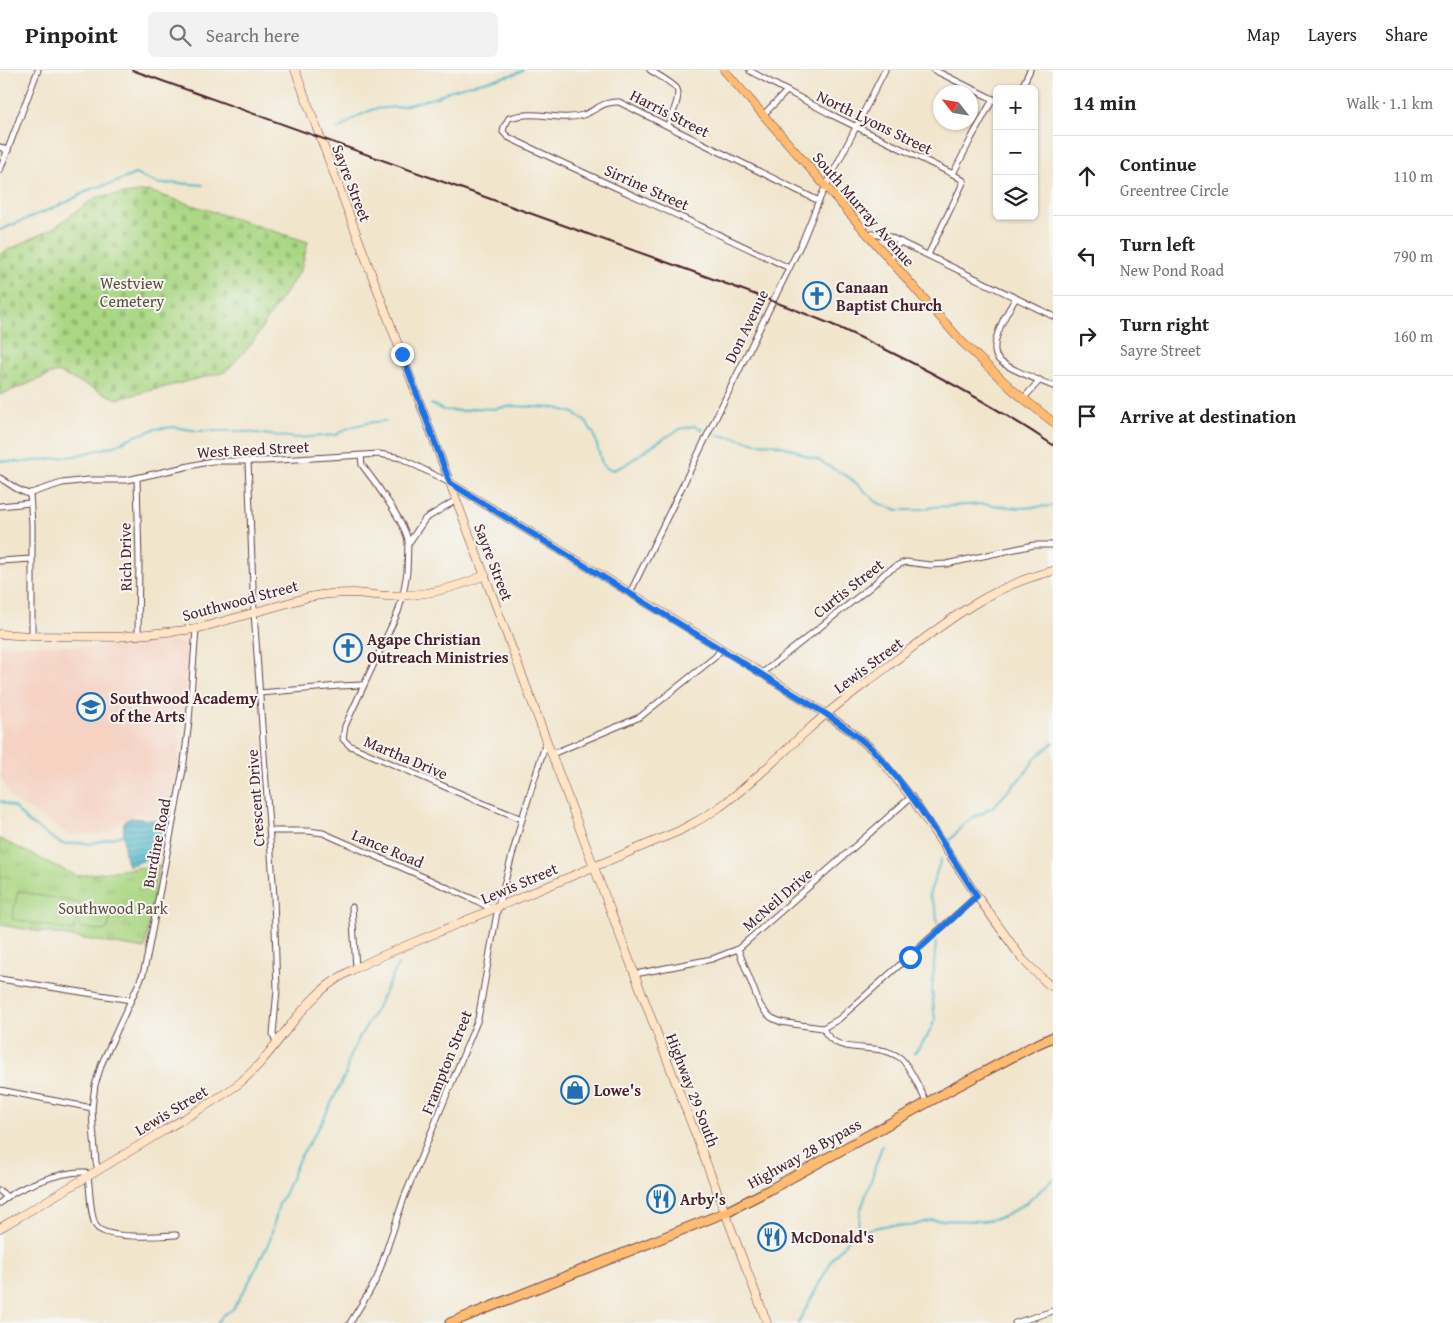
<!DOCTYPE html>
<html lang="en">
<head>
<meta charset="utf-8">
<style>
  :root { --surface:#fff; --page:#f2f2f2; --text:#222; --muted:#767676; --line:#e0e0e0 }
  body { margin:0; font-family:"Gentium Book Plus",serif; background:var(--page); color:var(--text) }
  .controls { position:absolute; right:15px; top:15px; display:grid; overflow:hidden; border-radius:8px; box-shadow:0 1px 4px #0004 }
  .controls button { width:45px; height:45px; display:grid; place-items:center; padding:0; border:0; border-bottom:1px solid var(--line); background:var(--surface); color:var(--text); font:25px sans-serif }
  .compass { position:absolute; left:933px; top:15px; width:45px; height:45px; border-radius:50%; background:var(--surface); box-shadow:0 1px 4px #0004; rotate:301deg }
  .stop { position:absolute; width:15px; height:15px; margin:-11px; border:4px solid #1a73e8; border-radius:50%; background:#fff }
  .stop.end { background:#1a73e8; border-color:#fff; box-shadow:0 1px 5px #0008 }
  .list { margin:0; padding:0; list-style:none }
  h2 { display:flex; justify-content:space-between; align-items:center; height:65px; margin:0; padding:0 20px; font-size:21px }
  h2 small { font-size:16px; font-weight:400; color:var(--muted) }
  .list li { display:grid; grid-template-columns:32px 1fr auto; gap:15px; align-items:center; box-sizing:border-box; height:80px; padding:0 20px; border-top:1px solid var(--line) }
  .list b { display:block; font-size:19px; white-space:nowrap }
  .list p { margin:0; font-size:16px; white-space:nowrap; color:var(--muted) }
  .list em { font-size:16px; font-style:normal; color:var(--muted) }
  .icon { flex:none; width:28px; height:28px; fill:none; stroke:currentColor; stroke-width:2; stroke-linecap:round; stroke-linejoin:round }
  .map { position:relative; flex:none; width:1053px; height:1253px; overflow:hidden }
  header { display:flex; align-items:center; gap:30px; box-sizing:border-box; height:70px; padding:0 25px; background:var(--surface); border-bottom:1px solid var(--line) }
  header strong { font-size:24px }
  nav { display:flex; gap:28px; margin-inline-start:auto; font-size:18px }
  .search { width:350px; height:45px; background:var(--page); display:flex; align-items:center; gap:12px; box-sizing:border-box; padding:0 18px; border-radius:8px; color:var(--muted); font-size:19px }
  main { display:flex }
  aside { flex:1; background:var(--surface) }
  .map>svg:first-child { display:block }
  .built { fill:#f5d2c2 }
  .cemetery { fill:url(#cemetery-stones); stroke:#7a7b57 }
  .park { fill:url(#park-tufts); stroke:#7a7b57 }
  .pitch { fill:#aad783; stroke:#7a7b57 }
  .water { fill:url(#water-rules); stroke:#4a6a79 }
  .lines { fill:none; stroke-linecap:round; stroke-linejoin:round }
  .stream { stroke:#4ab5c7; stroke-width:2 }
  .street-casing { stroke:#633d43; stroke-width:7 }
  .secondary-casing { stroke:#633d43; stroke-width:9 }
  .primary-casing { stroke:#633d43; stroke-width:9 }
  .highway-casing { stroke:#633d43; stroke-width:11 }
  .street { stroke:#fff; stroke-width:5 }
  .secondary { stroke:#ffe4c6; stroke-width:8 }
  .primary { stroke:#febb71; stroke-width:8 }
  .highway { stroke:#febb71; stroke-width:9 }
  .rail { stroke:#4a1f2b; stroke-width:2 }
  .route { stroke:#1a73e8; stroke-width:6 }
  .labels { text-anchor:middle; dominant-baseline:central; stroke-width:4; stroke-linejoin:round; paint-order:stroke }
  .street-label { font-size:16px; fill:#4a1f2b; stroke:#f6f6f2 }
  .park-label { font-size:16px; fill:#624d41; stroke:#f6f6f2 }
  .poi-label { font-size:16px; font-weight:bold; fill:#4a1f2b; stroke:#f6f6f2; text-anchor:start }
</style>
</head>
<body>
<header>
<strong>Pinpoint</strong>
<div class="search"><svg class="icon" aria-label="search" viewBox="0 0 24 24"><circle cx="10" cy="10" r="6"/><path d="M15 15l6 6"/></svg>Search here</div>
<nav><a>Map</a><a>Layers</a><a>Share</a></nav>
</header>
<main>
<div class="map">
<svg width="1053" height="1253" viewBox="0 0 1053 1253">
  <defs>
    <pattern id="cemetery-stones" width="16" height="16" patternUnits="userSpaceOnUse" patternTransform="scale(1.25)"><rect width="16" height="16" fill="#aad783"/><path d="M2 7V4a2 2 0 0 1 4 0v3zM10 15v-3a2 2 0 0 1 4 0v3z" fill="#94b871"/></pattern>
    <pattern id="park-tufts" width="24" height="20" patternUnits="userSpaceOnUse" patternTransform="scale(1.25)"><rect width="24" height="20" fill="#aad783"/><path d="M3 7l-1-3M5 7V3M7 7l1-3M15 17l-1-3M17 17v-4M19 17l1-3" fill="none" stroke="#94b871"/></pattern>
    <pattern id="water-rules" width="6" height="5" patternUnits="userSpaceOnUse" patternTransform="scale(1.25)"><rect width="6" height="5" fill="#4ab5c7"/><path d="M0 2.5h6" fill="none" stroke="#4093a2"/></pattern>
  </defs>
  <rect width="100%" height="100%" fill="#f6f6f2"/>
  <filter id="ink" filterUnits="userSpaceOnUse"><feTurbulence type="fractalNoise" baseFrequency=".02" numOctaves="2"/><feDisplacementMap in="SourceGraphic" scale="10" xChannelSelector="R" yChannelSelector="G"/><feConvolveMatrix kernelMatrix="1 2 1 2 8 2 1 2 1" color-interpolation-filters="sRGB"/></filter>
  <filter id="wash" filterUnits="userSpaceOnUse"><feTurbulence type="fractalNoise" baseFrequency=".0096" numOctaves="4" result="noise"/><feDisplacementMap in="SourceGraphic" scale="20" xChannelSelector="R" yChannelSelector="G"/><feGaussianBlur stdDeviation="1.12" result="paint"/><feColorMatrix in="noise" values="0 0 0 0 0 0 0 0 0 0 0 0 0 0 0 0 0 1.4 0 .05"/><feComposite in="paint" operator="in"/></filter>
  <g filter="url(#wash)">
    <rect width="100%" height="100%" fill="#f1e5cc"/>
    <!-- built -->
    <path class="built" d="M169 571 183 574 187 585 178 689 166 752 136 743 122 750 109 763 69 765 12 729 0 706V574L98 577Z"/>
    <!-- cemetery -->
    <path class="cemetery" d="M148 121 308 172 301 199 250 276 225 302 117 329 57 302 0 325V184L55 157 96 127Z"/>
    <!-- park -->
    <path class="park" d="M0 769 77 806 159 795 145 879 0 855Z"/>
    <!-- pitch -->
    <g class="pitch">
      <path d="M18 821 79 833 74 861 12 849Z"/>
      <path d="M83 842 107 846 110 850 108 858 103 861 80 857 78 853 79 844Z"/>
    </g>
    <!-- water -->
    <path class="water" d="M130 748 155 750 162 758C156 785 154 788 128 796 123 781 123 767 124 752Z"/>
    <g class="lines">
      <!-- stream -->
      <g class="stream">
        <path d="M337 60 358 46 374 39 399 37 437 27 449 21 466 16 515 4 523 0"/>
        <path d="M0 160 67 132 93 118 114 113 135 104 159 114 177 113 203 115"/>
        <path d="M431 334 443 340 464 341 475 338 492 339 513 336 556 338 574 343 586 352 594 364 602 394 608 399 613 400 625 395 656 373 680 359 695 356 703 360"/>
        <path d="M717 365 736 368 756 373 773 374 792 379 808 387 816 389 850 408 878 433 898 440H917L933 437 984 434 1018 438 1053 436"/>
        <path d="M0 391 25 392 74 386 114 376 130 368 155 359 173 357 198 361H238L296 368 336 365C350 355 368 352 385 351"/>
        <path d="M0 731 15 738 28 752 60 773C69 776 80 771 90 774L123 765"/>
        <path d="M947 774C958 761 967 747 984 743L986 740 992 738 1027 701 1036 687 1053 673"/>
        <path d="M937 853 936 839 929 825 941 789"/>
        <path d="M914 983 927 967 935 950 932 920 936 872"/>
        <path d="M859 1161 858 1154C861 1149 859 1145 861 1139 869 1118 875 1097 882 1076"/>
        <path d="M217 1253 223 1245 233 1239 250 1210 270 1170 279 1134 285 1123 299 1089 322 1052 346 1003 349 988 360 966 377 938 398 895"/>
        <path d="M798 1253 833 1188 848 1170 859 1161 889 1155 910 1156 932 1150 984 1151 1003 1147 1029 1131 1053 1109"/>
      </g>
    </g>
  </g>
  <g filter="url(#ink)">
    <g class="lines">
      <defs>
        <g id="street">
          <path d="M650 0C656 4 673 13 677 19 681 27 671 47 668 55"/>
          <path d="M934 0 993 29"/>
          <path d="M750 1 830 44 953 104"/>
          <path d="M1021 19 1030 0"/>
          <path d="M763 45 787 21"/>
          <path d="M0 77 8 81"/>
          <path d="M0 100 38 0"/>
          <path d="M867 163 890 167 1053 246"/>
          <path d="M928 185 964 111 953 104 972 67 993 29 997 31"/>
          <path d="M891 190 896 176 901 172"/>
          <path d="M789 198C696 152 600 112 508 67L503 62 504 57 509 48C514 47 520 45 525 45 544 43 564 51 583 45 597 40 603 31 619 32L819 131"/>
          <path d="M1016 228C1008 240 987 275 998 289 1005 298 1041 311 1053 316"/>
          <path d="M1023 329 1040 310"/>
          <path d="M361 386 362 395C373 409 408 457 408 472"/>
          <path d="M248 391 254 542 274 827 277 920 273 964 276 973"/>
          <path d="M0 408 17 419 28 424 62 413 88 410H127L212 391H263L379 384 401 388 450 413"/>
          <path d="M137 408 139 492 138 566"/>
          <path d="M30 423 32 454V566"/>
          <path d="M456 430 425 449 408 474 407 502 403 525 398 542 345 656 343 669 349 675 353 677 487 735 522 749"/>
          <path d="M0 436 30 433"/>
          <path d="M0 491 32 489"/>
          <path d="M630 523 802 172 820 128 885 0"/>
          <path d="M761 604 873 515 885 503 900 494 906 492 930 495 946 494 1034 475H1053"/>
          <path d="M260 623 339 616 363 615"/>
          <path d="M552 684 640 647 715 587 721 579"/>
          <path d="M270 761H308L323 763 428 809 475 830 492 839"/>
          <path d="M352 837 356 898"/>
          <path d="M738 879 760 935 766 943 772 948 781 952 800 955 823 958 839 949 977 826"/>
          <path d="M635 904 712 889 738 879 911 727"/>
          <path d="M0 909 131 930"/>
          <path d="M823 958C833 982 861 976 881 980 887 981 894 984 899 987 908 992 922 1023 927 1033"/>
          <path d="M0 1020 92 1038"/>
          <path d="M98 1100 96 1092 93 1057 92 1038 95 1015 102 993 143 904 147 887 183 700 189 651 196 559"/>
          <path d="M0 1121 7 1127"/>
          <path d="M0 1133C16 1117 62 1101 85 1102L88 1106C90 1118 90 1147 96 1156 105 1170 161 1166 176 1165"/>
          <path d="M350 1253 368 1224 377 1208 404 1128 478 949 498 837 522 749 546 672"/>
          <path d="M1015 1253 1053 1241"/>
        </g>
        <g id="secondary">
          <path d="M295 0 594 797 767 1253"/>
          <path d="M450 413 755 599 826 644 853 663 873 680 911 727 977 826 1023 890 1048 914 1053 917"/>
          <path d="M0 564 32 566 117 567 196 559 309 527C324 524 340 523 355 523 367 524 379 526 390 526 424 526 454 519 485 505"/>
          <path d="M0 1158C55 1126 109 1094 163 1061 188 1046 214 1032 237 1015 268 991 287 954 315 927 334 907 361 895 386 884L679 761C693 753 708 746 721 736 753 713 781 684 810 658 834 636 861 617 887 597 939 557 988 516 1053 501"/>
        </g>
        <path id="primary" d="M724 0 961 271 1014 321 1053 352"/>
        <path id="highway" d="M450 1253 724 1143 769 1120 952 1019 1033 976 1053 967"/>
      </defs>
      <!-- street casing -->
      <use href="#street" class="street-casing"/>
      <!-- secondary casing -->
      <use href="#secondary" class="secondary-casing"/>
      <!-- primary casing -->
      <use href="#primary" class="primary-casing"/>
      <!-- highway casing -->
      <use href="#highway" class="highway-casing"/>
      <!-- street -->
      <use href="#street" class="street"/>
      <!-- secondary -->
      <use href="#secondary" class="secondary"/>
      <!-- primary -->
      <use href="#primary" class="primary"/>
      <!-- highway -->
      <use href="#highway" class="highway"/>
      <!-- rail -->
      <path class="rail" d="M132 0 702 205C746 221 790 237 833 255 909 289 984 329 1053 375"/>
    </g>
  </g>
  <g class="lines" filter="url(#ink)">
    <!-- route -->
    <path class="route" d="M402 284 450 413 826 644C842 655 860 667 874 681 914 723 945 778 977 826L910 887"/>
  </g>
  <!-- icons -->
  <defs>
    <symbol id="church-ring" viewBox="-11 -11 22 22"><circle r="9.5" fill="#f6f6f2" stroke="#1f6fb2" stroke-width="1.5"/><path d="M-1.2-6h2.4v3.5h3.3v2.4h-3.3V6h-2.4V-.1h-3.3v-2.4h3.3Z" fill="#1f6fb2"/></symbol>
    <symbol id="school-ring" viewBox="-11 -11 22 22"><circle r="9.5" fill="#f6f6f2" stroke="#1f6fb2" stroke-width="1.5"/><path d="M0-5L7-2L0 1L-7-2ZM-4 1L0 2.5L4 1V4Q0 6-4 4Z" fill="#1f6fb2"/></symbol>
    <symbol id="shop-ring" viewBox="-11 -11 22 22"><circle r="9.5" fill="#f6f6f2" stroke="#1f6fb2" stroke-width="1.5"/><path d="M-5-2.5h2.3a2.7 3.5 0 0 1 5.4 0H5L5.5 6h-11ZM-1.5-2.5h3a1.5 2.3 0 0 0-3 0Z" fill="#1f6fb2"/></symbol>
    <symbol id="restaurant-ring" viewBox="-11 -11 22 22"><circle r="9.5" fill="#f6f6f2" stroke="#1f6fb2" stroke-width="1.5"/><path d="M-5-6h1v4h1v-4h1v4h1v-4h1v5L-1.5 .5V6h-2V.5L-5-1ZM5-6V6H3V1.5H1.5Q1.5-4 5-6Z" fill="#1f6fb2"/></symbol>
  </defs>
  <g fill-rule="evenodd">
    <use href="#church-ring" x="801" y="210" width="32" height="32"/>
    <use href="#church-ring" x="332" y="562" width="32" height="32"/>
    <use href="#school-ring" x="75" y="621" width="32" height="32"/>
    <use href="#shop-ring" x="559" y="1004" width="32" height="32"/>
    <use href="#restaurant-ring" x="645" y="1113" width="32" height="32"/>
    <use href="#restaurant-ring" x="756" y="1151" width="32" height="32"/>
  </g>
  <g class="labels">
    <!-- street labels -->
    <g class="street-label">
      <text transform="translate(670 43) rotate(27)">Harris Street</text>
      <text transform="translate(875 52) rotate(26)">North Lyons Street</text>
      <text transform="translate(352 113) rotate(69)">Sayre Street</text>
      <text transform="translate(647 117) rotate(24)">Sirrine Street</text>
      <text transform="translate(864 139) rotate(49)">South Murray Avenue</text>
      <text transform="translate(746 256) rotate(-64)">Don Avenue</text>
      <text transform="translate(253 379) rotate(-3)">West Reed Street</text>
      <text transform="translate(125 487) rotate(-91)">Rich Drive</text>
      <text transform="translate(494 492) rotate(69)">Sayre Street</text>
      <text transform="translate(848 518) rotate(-38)">Curtis Street</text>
      <text transform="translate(240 530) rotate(-15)">Southwood Street</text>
      <text transform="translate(868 595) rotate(-37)">Lewis Street</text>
      <text transform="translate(406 687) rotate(23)">Martha Drive</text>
      <text transform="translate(255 728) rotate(-94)">Crescent Drive</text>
      <text transform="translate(156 773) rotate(-79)">Burdine Road</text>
      <text transform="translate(388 778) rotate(23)">Lance Road</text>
      <text transform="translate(519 813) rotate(-23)">Lewis Street</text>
      <text transform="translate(777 829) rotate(-41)">McNeil Drive</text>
      <text transform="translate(446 992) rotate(-68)">Frampton Street</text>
      <text transform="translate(693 1020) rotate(69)">Highway 29 South</text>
      <text transform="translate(171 1040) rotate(-31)">Lewis Street</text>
      <text transform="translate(804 1083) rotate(-29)">Highway 28 Bypass</text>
    </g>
    <!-- park labels -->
    <g class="park-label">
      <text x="132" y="213">Westview<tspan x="132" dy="18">Cemetery</tspan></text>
      <text x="113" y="838">Southwood Park</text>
    </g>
    <!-- poi labels -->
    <g class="poi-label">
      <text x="836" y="217">Canaan<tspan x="836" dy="18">Baptist Church</tspan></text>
      <text x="367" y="569">Agape Christian<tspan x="367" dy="18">Outreach Ministries</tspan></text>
      <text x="110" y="628">Southwood Academy<tspan x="110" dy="18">of the Arts</tspan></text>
      <text x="594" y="1020">Lowe's</text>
      <text x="680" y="1129">Arby's</text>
      <text x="791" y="1167">McDonald's</text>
    </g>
  </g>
</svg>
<div class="controls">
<button>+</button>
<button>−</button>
<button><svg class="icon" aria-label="layers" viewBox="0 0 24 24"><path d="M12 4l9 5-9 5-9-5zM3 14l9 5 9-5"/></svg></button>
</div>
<svg class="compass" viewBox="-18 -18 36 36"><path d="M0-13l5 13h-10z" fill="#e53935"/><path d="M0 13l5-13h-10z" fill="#767676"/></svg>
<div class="stop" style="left:910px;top:887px"></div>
<div class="stop end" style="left:402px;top:284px"></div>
</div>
<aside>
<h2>14 min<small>Walk · 1.1 km</small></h2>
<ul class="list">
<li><svg class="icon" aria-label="ahead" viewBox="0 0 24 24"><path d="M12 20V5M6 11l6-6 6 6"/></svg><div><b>Continue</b><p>Greentree Circle</p></div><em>110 m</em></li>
<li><svg class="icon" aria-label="left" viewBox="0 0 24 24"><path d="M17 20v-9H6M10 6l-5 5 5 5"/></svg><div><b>Turn left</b><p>New Pond Road</p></div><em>790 m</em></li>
<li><svg class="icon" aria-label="right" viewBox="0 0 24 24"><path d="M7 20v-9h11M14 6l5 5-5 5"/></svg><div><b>Turn right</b><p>Sayre Street</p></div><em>160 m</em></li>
<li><svg class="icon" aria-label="arrive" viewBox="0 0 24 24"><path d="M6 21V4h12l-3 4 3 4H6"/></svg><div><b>Arrive at destination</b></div></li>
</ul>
</aside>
</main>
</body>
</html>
